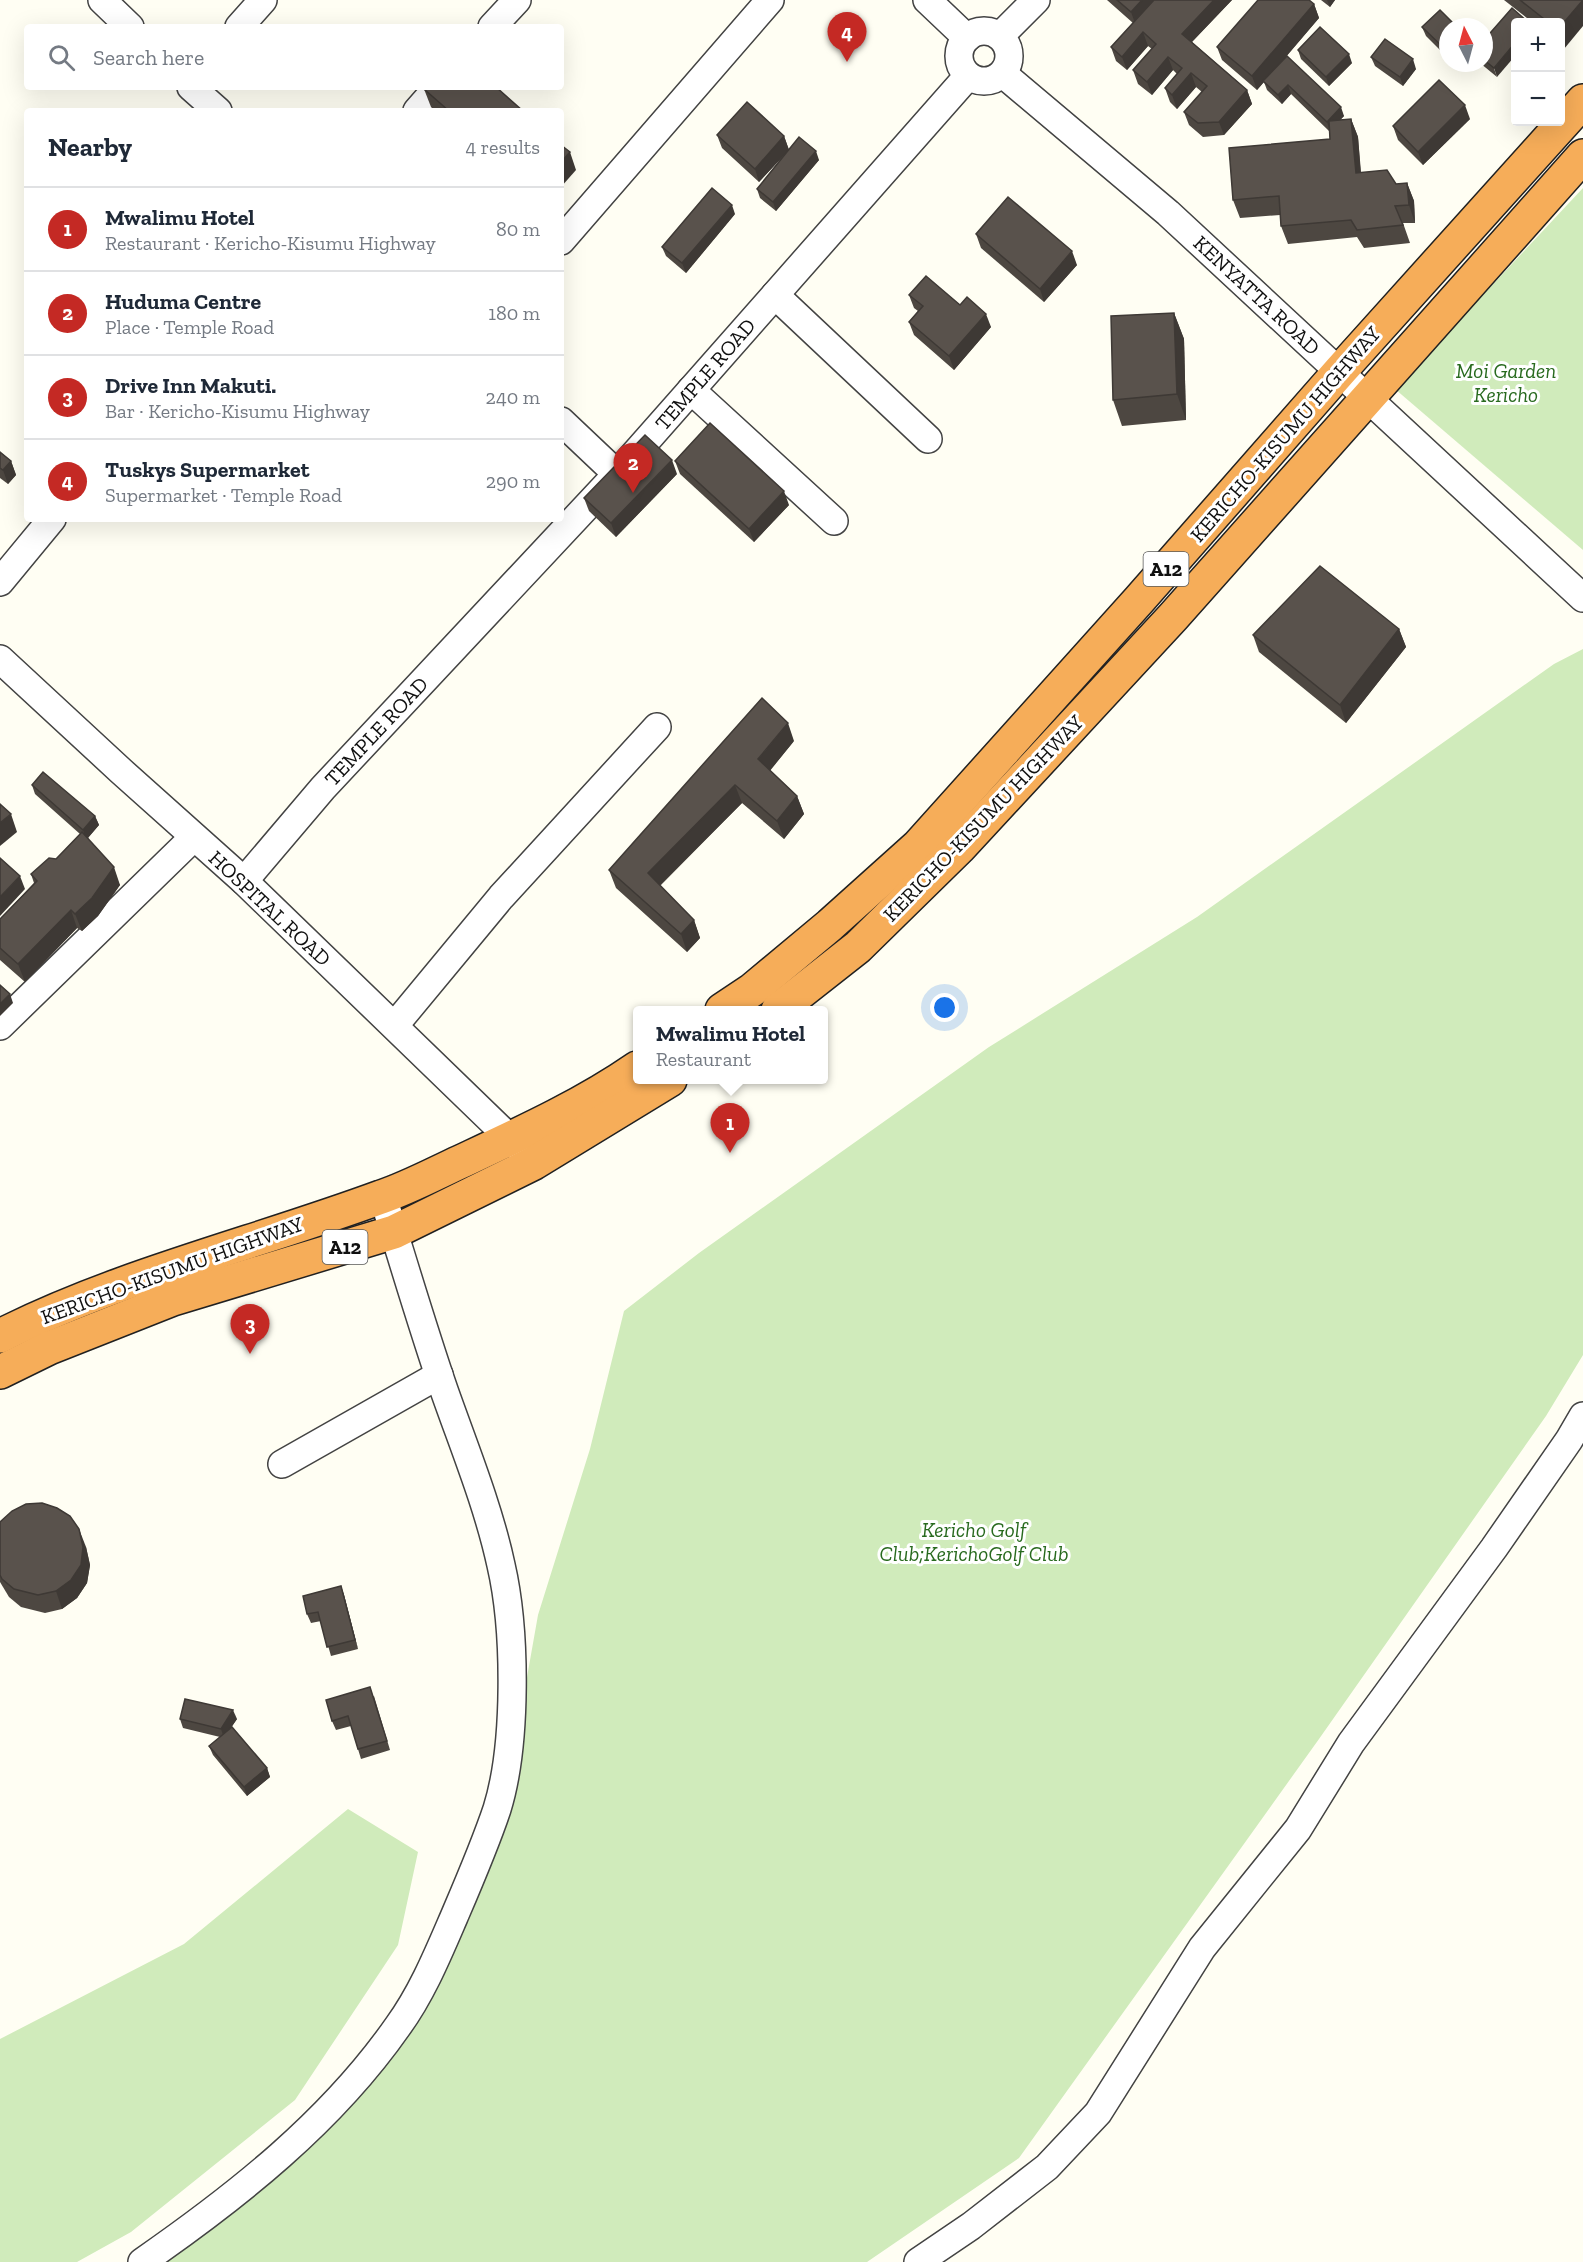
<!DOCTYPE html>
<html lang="en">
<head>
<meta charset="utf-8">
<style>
  :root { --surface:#fff; --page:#f2f2f3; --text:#1f2937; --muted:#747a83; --line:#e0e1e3; --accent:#c42924 }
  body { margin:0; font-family:"Zilla Slab",serif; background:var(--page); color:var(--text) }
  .controls { position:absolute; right:18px; top:18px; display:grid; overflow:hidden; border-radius:6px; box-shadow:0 6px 24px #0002 }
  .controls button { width:54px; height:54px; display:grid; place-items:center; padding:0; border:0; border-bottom:2px solid var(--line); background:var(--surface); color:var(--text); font:30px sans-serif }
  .compass { position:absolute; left:1439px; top:18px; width:54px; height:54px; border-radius:50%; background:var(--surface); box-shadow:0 6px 24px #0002; rotate:354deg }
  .you { position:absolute; left:945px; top:1008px; width:21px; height:21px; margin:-15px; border:4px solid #fff; border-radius:50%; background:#1a73e8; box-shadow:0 0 0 9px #1a73e833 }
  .badge { display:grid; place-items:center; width:39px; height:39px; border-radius:50%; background:var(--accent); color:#fff; font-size:20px; font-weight:700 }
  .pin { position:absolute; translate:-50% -50px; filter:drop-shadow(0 2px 3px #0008) }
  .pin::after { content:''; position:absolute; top:32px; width:21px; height:18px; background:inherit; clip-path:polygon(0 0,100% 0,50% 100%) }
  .popup { position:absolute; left:633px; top:1006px; width:195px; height:78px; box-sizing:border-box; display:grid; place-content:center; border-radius:6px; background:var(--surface); filter:drop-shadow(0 2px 4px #0005); font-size:20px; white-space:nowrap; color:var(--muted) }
  .popup b { font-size:22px; color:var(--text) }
  .popup::after { content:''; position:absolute; left:50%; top:100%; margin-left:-12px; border:12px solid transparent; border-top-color:var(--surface) }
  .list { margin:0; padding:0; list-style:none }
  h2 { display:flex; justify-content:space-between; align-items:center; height:78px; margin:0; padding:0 24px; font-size:26px }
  h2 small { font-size:20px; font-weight:400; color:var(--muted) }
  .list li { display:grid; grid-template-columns:39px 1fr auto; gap:18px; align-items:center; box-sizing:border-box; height:84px; padding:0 24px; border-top:2px solid var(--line) }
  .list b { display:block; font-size:22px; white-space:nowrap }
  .list p { margin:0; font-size:20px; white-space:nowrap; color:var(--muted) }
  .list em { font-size:20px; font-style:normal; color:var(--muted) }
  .icon { flex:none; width:33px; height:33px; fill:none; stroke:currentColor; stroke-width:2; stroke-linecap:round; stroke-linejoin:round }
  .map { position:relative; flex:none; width:1583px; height:2262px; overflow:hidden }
  .search { position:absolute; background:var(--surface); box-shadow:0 6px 24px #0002; left:24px; top:24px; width:540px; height:66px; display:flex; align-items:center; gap:15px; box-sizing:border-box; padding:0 21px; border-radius:6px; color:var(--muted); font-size:22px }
  .panel { position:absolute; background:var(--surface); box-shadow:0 6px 24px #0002; left:24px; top:108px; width:540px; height:414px; border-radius:6px }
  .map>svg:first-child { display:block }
  .green { fill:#d0ebbb }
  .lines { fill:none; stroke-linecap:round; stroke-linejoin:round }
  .minor-casing { stroke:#434343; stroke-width:30 }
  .highway-casing { stroke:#212121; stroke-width:36 }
  .minor { stroke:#fff; stroke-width:27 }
  .highway { stroke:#f6ad59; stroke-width:33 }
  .wall { fill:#4d4741 }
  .shaded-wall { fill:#3e3935 }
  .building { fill:#59524c; stroke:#3e3935; stroke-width:1.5 }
  .labels { text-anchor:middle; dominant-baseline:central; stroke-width:6; stroke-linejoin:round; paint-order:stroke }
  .shield { fill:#fff; stroke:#585858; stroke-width:1.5 }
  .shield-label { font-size:20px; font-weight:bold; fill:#101010 }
  .street-label { font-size:21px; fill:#101010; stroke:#fff }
  .park-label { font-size:21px; font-style:italic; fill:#286a1e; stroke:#fff }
</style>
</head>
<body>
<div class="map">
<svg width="1583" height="2262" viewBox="0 0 1583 2262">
  <rect width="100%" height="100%" fill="#fffef3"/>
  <!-- green -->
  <g class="green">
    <path d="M1583 188V550L1395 389Z"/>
    <path d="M1583 649V1355L1546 1416 1319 1739 1019 2158 867 2262H150L405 2028 512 1762 538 1615 590 1449 624 1311 699 1253 989 1047 1197 917 1554 664Z"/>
    <path d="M348 1809 418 1852 398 1945 295 2100 131 2232 77 2262H0V2039L184 1944Z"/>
  </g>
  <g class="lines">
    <defs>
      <g id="minor">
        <path d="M102 0 130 27"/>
        <path d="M927 0 967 38"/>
        <path d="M239 27 263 0"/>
        <path d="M492 27 517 0"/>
        <circle cx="984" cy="56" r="25"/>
        <path d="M1000 36 1036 0"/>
        <path d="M1003 74 1168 213 1583 598"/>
        <path d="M191 87 218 111"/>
        <path d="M417 111 438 87"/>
        <path d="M561 241 770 0"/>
        <path d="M775 295 928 439"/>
        <path d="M691 390 834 521"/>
        <path d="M561 421 617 474"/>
        <path d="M0 582 52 519"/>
        <path d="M0 659 121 771 244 881 523 1151"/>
        <path d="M244 881 323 788 617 474 968 76"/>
        <path d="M395 1025 501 897 657 727"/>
        <path d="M0 1026 194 837"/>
        <path d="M282 1464 439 1375"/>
        <path d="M142 2262C237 2196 331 2122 398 2026 422 1993 438 1954 454 1917 469 1882 485 1845 497 1809 517 1745 516 1630 501 1565 488 1505 464 1447 444 1390 422 1326 403 1261 383 1197"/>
        <path d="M918 2262 971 2226 1047 2167 1098 2113 1202 1948 1298 1829 1351 1743 1494 1548 1569 1440 1583 1416"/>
      </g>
      <g id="highway">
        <path d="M722 1010 752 990 830 925 918 846 1139 600 1340 371 1583 101"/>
        <path d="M778 1010 858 947 959 848 1173 617 1583 156"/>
        <path d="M0 1336C121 1275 254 1244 381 1197 408 1188 434 1174 460 1162 520 1134 582 1106 637 1068"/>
        <path d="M0 1372 49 1348 173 1299 394 1232 534 1163 670 1080"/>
      </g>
    </defs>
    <!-- minor casing -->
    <use href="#minor" class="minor-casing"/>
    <!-- highway casing -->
    <use href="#highway" class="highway-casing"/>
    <!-- minor -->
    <use href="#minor" class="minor"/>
    <!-- highway -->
    <use href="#highway" class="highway"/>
  </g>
  <!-- wall -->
  <g class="wall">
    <path d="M1107 0H1232L1192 42 1247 90 1252 104 1224 135 1203 137 1189 125 1184 112 1202 92 1196 87 1177 109 1170 102 1165 88 1177 74 1173 70 1152 95 1138 84 1133 70 1152 49 1148 46 1127 70 1116 61 1111 47 1133 23Z"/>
    <path d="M1321 0H1335L1330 7Z"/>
    <path d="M1504 0H1583L1564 49 1560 46V22H1532Z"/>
    <path d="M1314 4 1319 18 1280 64 1344 116 1340 120 1351 119 1358 137 1361 172 1396 184 1407 183 1414 201 1415 223H1403L1410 243 1364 248 1357 237 1288 244 1281 226 1280 215 1240 218 1233 200 1330 139 1329 131 1291 94 1282 104 1267 90 1264 82 1257 90 1222 60 1217 47Z"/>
    <path d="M1422 27H1448V58L1426 36Z"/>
    <path d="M1484 40 1497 77 1480 63H1484Z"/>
    <path d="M1298 50 1352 63 1329 86 1301 59Z"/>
    <path d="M1371 57 1416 69 1403 86 1375 66Z"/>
    <path d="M424 89 523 111H435L431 107Z"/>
    <path d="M1470 119 1423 165 1398 140 1393 126Z"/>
    <path d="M717 135 784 136 789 150 819 160 776 211 760 198 757 189 785 154 759 182 722 148Z"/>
    <path d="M735 214 686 273 666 256 662 247Z"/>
    <path d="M976 234 1077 265 1044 302 981 248Z"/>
    <path d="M909 295 960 305 991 327 954 370 914 335 909 322 918 311 914 308Z"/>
    <path d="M1174 313 1184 339 1186 420 1122 426 1113 400Z"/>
    <path d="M0 452 11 461 16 475 8 484 0 478Z"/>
    <path d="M675 461 789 505 754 542 680 474Z"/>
    <path d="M677 474 616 537 589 511 584 498Z"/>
    <path d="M1399 629 1406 647 1346 723 1259 652 1253 635Z"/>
    <path d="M794 741 770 770 797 796 804 814 784 839 742 803 660 886 694 920 700 938 687 952 616 888 609 870Z"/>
    <path d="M32 785 95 816 99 825 88 838 120 885 98 916 82 931 77 928 25 982 0 960V919L34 883 31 874 56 859 80 834 35 794Z"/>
    <path d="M0 1522 86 1547 90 1565 87 1583 77 1598 62 1609 45 1613 21 1607 9 1597 0 1582Z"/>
    <path d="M341 1586 344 1595 358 1649 331 1656 321 1621 311 1623 307 1614Z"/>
    <path d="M374 1696 390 1750 361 1759 351 1726 336 1730 332 1721Z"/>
    <path d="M180 1719H237L230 1729 267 1768 270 1777 247 1796 213 1755 209 1746 220 1737 183 1728Z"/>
  </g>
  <!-- shaded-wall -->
  <g class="shaded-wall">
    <path d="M1142 0H1159L1136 26 1131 12Z"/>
    <path d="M1214 0H1232L1187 47 1182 34Z"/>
    <path d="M1327 0H1335L1330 7Z"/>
    <path d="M1583 0V26L1564 49 1560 38V27Z"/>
    <path d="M1314 4 1319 18 1257 90 1252 76Z"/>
    <path d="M1143 32 1148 46 1127 70 1122 57Z"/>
    <path d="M1515 43V56L1497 77 1494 68Z"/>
    <path d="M1349 54 1352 63 1329 86 1326 77Z"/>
    <path d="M1168 57 1173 70 1152 95 1147 82Z"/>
    <path d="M1413 59 1416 69 1403 86 1400 77Z"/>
    <path d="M1191 73 1196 87 1177 109 1172 95Z"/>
    <path d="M1288 85 1291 94 1282 104 1278 95Z"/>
    <path d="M1247 90 1252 104 1224 135 1219 122Z"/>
    <path d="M1465 105 1470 119 1423 165 1418 152Z"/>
    <path d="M1341 107 1344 116 1330 131 1327 122Z"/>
    <path d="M1351 119 1358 137 1362 191 1356 173Z"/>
    <path d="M784 136 789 150 759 182 755 169Z"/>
    <path d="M816 151 819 160 776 211 773 202Z"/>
    <path d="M570 152 576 170 561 187V162Z"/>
    <path d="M1407 183 1414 201 1415 223 1409 205Z"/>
    <path d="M732 205 735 214 686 273 682 263Z"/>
    <path d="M1072 251 1077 265 1044 302 1040 289Z"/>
    <path d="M1174 313 1184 339 1186 420 1177 394Z"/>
    <path d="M986 314 991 327 954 370 949 356Z"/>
    <path d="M672 460 677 474 616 537 611 523Z"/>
    <path d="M11 461 16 475 8 484 3 470Z"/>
    <path d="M784 491 789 505 754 542 749 529Z"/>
    <path d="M1399 629 1406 647 1346 723 1340 705Z"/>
    <path d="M788 723 794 741 765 777 758 759Z"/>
    <path d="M735 785 742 803 654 891 648 873Z"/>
    <path d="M797 796 804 814 784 839 777 821Z"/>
    <path d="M11 814 17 832 0 846V823Z"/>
    <path d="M95 816 99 825 86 840 83 830Z"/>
    <path d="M114 867 120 885 98 916 82 931 75 914Z"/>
    <path d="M20 876 25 889 0 916V897Z"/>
    <path d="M71 910 77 928 25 982 18 964Z"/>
    <path d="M694 920 700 938 687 952 681 934Z"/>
    <path d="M10 994 13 1003 0 1016V1004Z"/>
    <path d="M79 1529 86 1547 90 1565 87 1583 77 1598 62 1609 56 1591Z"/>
    <path d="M341 1586 344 1595 358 1649 355 1640Z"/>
    <path d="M233 1710 237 1719 224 1738 221 1729Z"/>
    <path d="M267 1768 270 1777 247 1796 244 1787Z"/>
  </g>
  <!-- building -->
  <g class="building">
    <path d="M1117 0H1142L1131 12Z"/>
    <path d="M1154 0H1214L1182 34 1247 90 1219 122 1198 123 1184 112 1207 86 1191 73 1172 95 1165 88 1182 68 1168 57 1147 82 1133 70 1156 44 1143 32 1122 57 1111 47Z"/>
    <path d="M1258 0H1309L1314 4 1252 76 1217 47Z"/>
    <path d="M1520 0H1583L1560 27V22H1548Z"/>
    <path d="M1512 8 1528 22H1515V43L1494 68 1484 60V40Z"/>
    <path d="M1440 10 1457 27H1448V52L1422 27Z"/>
    <path d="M1320 27 1349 54 1326 77 1298 50Z"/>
    <path d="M1385 39 1413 59 1400 77 1371 57Z"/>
    <path d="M1287 56 1341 107 1327 122 1288 85 1278 95 1263 81Z"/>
    <path d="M1439 80 1465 105 1418 152 1393 126Z"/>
    <path d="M426 87H496L523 111H449L424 89Z"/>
    <path d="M747 102 784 136 755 169 717 135Z"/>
    <path d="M1351 119 1356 173 1387 170 1396 184 1407 183 1409 205 1395 206 1403 225 1357 230 1351 220 1281 226 1279 196 1233 200 1229 148 1330 139 1329 121Z"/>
    <path d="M799 137 816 151 773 202 757 189Z"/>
    <path d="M561 145 570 152 561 162Z"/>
    <path d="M712 188 732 205 682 263 662 247Z"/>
    <path d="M1008 197 1072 251 1040 289 976 234Z"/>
    <path d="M926 276 960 305 967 297 986 314 949 356 909 322 923 306 909 295Z"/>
    <path d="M1174 313 1177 394 1113 400 1111 316Z"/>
    <path d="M710 423 784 491 749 529 675 461Z"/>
    <path d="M645 435 672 460 611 523 584 498Z"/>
    <path d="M0 452 11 461 3 470 0 468Z"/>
    <path d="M1320 566 1399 629 1340 705 1253 635Z"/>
    <path d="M762 698 788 723 758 759 797 796 777 821 735 785 648 873 694 920 681 934 609 870Z"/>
    <path d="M43 772 95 816 83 830 32 785Z"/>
    <path d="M0 804 11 814 0 823Z"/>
    <path d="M82 832 114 867 92 898 75 914 71 910 18 964 0 948V919L37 881 31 874 49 858 56 859Z"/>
    <path d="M0 858 20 876 0 897Z"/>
    <path d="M0 985 10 994 0 1004Z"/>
    <path d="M42 1503 57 1508 70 1516 79 1529 83 1547 81 1565 71 1580 56 1591 38 1595 14 1589 2 1579 0 1575V1522L12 1511 26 1504Z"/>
    <path d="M341 1586 355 1640 327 1647 318 1612 307 1614 303 1596Z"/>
    <path d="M370 1687 387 1741 358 1749 348 1716 332 1721 326 1700Z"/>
    <path d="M185 1699 233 1710 221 1729 180 1719Z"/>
    <path d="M232 1727 267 1768 244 1787 209 1746Z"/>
  </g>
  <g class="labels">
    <!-- shield labels -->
    <g class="shield">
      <rect x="1143.5" y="552" width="45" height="34" rx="4.5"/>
      <rect x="322.5" y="1230" width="45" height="34" rx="4.5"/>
    </g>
    <g class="shield-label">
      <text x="1166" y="569">A12</text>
      <text x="345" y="1247">A12</text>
    </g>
    <!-- street labels -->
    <g class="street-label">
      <text transform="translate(1257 295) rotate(43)">KENYATTA ROAD</text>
      <text transform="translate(705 374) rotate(-49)">TEMPLE ROAD</text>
      <text transform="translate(1285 434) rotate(-49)">KERICHO-KISUMU HIGHWAY</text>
      <text transform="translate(376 731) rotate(-47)">TEMPLE ROAD</text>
      <text transform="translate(983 818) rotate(-46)">KERICHO-KISUMU HIGHWAY</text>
      <text transform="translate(270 908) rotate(43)">HOSPITAL ROAD</text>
      <text transform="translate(172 1270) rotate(-20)">KERICHO-KISUMU HIGHWAY</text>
    </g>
    <!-- park labels -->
    <g class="park-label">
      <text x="1506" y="370">Moi Garden<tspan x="1506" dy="24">Kericho</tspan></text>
      <text x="974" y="1529">Kericho Golf<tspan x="974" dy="24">Club;KerichoGolf Club</tspan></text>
    </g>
  </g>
</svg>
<div class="controls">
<button>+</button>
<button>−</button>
</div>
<svg class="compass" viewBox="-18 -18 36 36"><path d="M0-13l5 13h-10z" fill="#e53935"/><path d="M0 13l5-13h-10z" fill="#747a83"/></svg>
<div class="you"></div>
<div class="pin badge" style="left:730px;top:1153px">1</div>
<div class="popup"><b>Mwalimu Hotel</b>Restaurant</div>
<div class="pin badge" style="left:633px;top:493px">2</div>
<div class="pin badge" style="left:250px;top:1354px">3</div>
<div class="pin badge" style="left:847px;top:62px">4</div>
<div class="search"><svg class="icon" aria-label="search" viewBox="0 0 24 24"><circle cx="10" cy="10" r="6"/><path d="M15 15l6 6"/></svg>Search here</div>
<section class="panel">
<h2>Nearby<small>4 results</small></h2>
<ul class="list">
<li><span class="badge">1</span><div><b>Mwalimu Hotel</b><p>Restaurant · Kericho-Kisumu Highway</p></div><em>80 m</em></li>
<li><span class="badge">2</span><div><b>Huduma Centre</b><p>Place · Temple Road</p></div><em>180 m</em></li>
<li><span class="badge">3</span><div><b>Drive Inn Makuti.</b><p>Bar · Kericho-Kisumu Highway</p></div><em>240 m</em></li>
<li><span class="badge">4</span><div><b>Tuskys Supermarket</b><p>Supermarket · Temple Road</p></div><em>290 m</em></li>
</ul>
</section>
</div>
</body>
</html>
